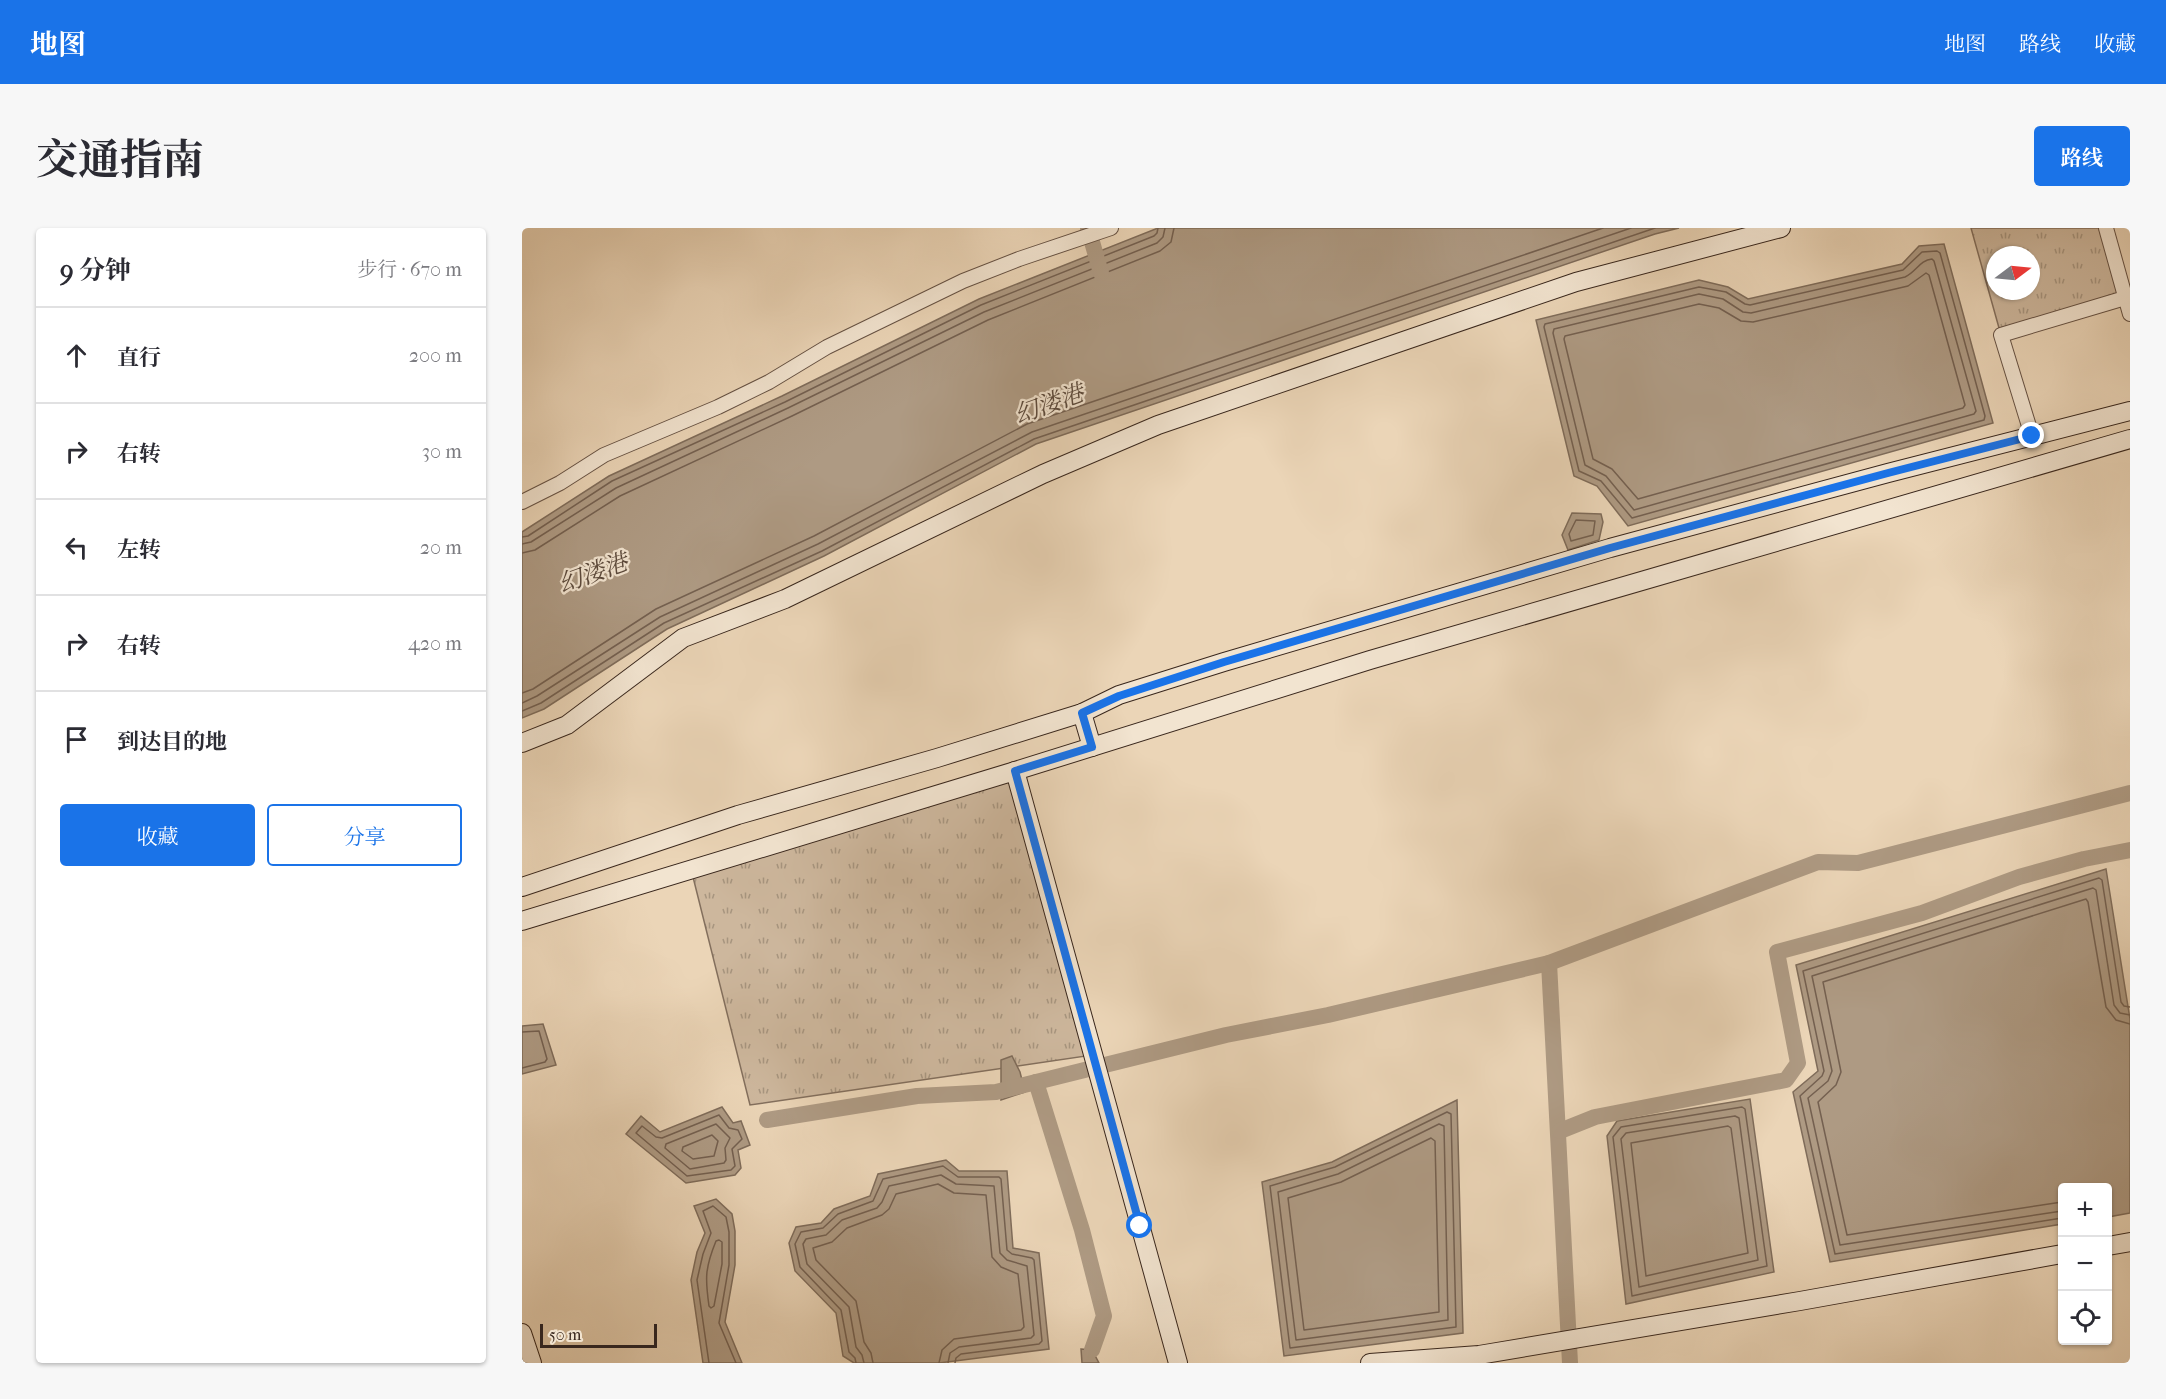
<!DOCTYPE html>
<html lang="zh">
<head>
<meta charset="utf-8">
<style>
  :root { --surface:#fff; --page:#f7f7f7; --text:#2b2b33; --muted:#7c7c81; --line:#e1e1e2; --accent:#1a73e8 }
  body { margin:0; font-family:"IM FELL French Canon","Noto Serif SC",serif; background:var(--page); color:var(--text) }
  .controls { position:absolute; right:18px; bottom:18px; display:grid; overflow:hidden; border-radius:6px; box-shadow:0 2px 4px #0004 }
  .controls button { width:54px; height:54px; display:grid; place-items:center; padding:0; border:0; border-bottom:2px solid var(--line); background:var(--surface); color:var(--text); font:30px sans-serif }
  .compass { position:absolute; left:1464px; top:18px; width:54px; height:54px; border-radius:50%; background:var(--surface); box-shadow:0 2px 4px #0004; rotate:74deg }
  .scale { position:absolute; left:18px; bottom:15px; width:117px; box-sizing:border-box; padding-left:6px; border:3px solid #39271d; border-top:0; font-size:16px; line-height:21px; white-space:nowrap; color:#39271d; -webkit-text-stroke:4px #f2e4d0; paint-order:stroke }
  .stop { position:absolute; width:18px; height:18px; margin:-14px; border:4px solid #1a73e8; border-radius:50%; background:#fff }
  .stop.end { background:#1a73e8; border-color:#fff; box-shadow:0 2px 6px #0008 }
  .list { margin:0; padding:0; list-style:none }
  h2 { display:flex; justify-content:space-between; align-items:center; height:78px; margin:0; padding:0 24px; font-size:26px }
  h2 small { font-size:20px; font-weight:400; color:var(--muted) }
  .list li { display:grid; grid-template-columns:39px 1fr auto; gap:18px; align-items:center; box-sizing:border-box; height:96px; padding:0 24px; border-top:2px solid var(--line) }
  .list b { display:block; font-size:22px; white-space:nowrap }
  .list em { font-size:20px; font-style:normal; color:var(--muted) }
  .actions { display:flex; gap:12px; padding:18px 24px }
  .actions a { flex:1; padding:14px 0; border:2px solid var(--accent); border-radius:6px; text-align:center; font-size:21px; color:var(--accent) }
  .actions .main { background:var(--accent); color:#fff }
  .icon { flex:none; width:33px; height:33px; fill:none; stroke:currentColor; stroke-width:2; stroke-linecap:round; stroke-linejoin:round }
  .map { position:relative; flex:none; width:1608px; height:1135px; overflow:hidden; border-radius:6px }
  header { display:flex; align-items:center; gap:36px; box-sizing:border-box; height:84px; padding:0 30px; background:var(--accent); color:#fff }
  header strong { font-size:28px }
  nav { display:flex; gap:33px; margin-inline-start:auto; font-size:21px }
  .intro { display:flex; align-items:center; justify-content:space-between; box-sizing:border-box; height:144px; padding:0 36px }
  h1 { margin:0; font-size:42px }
  .button { padding:15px 27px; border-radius:6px; background:var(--accent); color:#fff; font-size:21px; font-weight:700 }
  main { display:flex; gap:36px; padding:0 36px }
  aside { flex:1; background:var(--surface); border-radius:6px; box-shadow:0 2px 4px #0004 }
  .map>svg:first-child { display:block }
  .park { fill:url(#park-tufts); stroke:#836f5d; stroke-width:1.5; fill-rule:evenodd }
  .water { fill:#ae9a83; stroke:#7f6c5a; stroke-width:1.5 }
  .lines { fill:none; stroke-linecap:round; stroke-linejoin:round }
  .shore { stroke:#746050; stroke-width:1.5 }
  .canal { stroke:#ae9a83; stroke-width:16 }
  .street-casing { stroke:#665244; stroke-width:16 }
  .secondary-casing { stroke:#39271d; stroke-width:20 }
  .street { stroke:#f2e4d0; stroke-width:14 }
  .secondary { stroke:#f2e4d0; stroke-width:18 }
  .route { stroke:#1a73e8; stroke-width:8 }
  .labels { text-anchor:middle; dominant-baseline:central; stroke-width:4.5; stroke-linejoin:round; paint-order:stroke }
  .water-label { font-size:24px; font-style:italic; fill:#5c4a3c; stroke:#f2e4d0 }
</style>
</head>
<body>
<header>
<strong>地图</strong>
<nav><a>地图</a><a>路线</a><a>收藏</a></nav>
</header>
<div class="intro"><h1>交通指南</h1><a class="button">路线</a></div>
<main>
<aside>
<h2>9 分钟<small>步行 · 670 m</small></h2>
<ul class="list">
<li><svg class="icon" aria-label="ahead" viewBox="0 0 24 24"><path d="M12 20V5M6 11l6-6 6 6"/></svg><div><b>直行</b></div><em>200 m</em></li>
<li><svg class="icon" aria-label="right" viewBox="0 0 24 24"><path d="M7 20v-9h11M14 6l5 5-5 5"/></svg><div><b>右转</b></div><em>30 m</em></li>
<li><svg class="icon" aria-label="left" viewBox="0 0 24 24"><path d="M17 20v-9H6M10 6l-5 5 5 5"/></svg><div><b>左转</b></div><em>20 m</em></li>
<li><svg class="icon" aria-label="right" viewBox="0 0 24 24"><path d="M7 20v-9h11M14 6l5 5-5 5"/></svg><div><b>右转</b></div><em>420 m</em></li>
<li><svg class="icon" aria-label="arrive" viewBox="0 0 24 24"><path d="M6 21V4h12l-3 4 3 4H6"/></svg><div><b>到达目的地</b></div></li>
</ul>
<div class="actions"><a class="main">收藏</a><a>分享</a></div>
</aside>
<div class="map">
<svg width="1608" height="1135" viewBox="0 0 1608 1135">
  <defs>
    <pattern id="park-tufts" width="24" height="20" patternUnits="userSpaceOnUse" patternTransform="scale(1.5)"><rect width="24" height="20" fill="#cdb79d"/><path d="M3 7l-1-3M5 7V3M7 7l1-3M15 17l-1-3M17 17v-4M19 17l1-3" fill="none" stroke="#a7957f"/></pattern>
  </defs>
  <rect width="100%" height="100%" fill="#ebd5b7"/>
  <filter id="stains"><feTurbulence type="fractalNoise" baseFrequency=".00333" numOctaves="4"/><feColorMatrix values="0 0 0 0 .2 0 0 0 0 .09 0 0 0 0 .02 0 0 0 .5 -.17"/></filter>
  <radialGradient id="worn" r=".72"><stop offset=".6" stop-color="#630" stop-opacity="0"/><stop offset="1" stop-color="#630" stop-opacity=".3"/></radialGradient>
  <!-- park -->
  <g class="park">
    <path d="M1449 0H1584L1603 70 1479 107ZM1473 27H1509V63H1473Z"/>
    <path d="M493 543 571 827 228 877 169 641Z"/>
  </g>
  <!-- water -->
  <g class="water">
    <path d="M636 0H1157L1133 6 514 216 302 328 145 401 22 481 0 490V304L87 248 260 168 457 71Z"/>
    <path d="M1422 16 1471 195 1106 298 1075 258 1052 248 1014 92 1177 52 1206 59 1226 71 1380 36 1397 18Z"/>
    <path d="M1050 285 1079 286 1081 294 1077 312 1046 322 1040 307Z"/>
    <path d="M1584 641 1608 791V985L1586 989V960H1540V996L1308 1034 1271 864 1296 843 1274 737Z"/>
    <path d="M21 796 34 837 0 846V798Z"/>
    <path d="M490 828 498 844 503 864 479 872V832Z"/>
    <path d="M1228 871 1252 1044 1104 1076 1085 908 1095 893Z"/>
    <path d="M935 872 941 1105 762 1128 740 954 810 934Z"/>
    <path d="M200 879 211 895 219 893 228 917 216 922 219 940 213 947 164 955 104 906 119 888 138 904Z"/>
    <path d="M424 932 437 943H485L491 1020 517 1025 527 1121 417 1135H332L321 1128 314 1085 273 1043 267 1015 274 999 299 995 312 981 348 968 356 946Z"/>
    <path d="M194 971 210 986 213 1003V1037L203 1094 220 1135H181L169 1052 175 1024 183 1005 172 978Z"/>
    <path d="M559 1121 570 1122 577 1135H560Z"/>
  </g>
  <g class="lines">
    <!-- shore -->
    <g class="shore">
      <path d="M1415 23 1418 25 1463 188 1462 192 1110 290 1079 253 1057 243 1022 99 1023 96 1177 59 1204 64 1223 76 1228 77 1381 42 1400 24Z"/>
      <path d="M1410 31 1412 33 1454 183 1452 186 1112 282 1084 248 1063 237 1031 105 1032 101 1177 66 1201 71 1221 84 1229 85 1383 49C1394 44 1398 32 1410 31Z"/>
      <path d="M1404 45 1407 47 1443 177 1441 180 1116 271 1090 241 1071 231 1042 111 1043 108 1177 76 1197 80 1219 93 1231 94 1386 58Z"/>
      <path d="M1054 292 1073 293 1071 307 1049 313 1047 306Z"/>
      <path d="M0 309 6 308 90 253 263 174 459 77 632 8 635 5 636 0"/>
      <path d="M0 316 9 314 94 260 266 180 462 84 635 15 641 9 643 0"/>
      <path d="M0 325 13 322 98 268 270 188 466 92 638 23 649 14 652 0"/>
      <path d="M0 465 11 461 134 381 292 308 505 196 1081 0"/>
      <path d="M0 475 15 468 138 389 296 316 510 204 1109 0"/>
      <path d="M0 483 19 475 142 395 300 323 512 211 1133 0"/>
      <path d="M0 804 17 803 25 831 23 834 0 840"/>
      <path d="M1220 879 1223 881 1245 1038 1110 1068 1091 909 1099 899Z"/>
      <path d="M925 884 929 886 934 1099 768 1120 748 958 813 939Z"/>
      <path d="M197 887 207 900 216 902 220 911 210 921 213 938 209 942 165 948 114 905 120 898 134 909 140 910Z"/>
      <path d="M1213 888 1217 890 1236 1032 1117 1059 1099 911 1104 905Z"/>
      <path d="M194 896 208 910 203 920 204 932 202 935 168 941 143 920 144 916Z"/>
      <path d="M917 896 922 898 926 1092 774 1112 756 964 816 946Z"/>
      <path d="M1206 898 1209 900 1226 1025 1124 1048 1109 915Z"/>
      <path d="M190 907 196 913 192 928 171 931 160 923 161 919Z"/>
      <path d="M909 910 913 913 917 1084 782 1102 766 970 819 954Z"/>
      <path d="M1540 974 1325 1007 1296 874 1314 857 1319 844 1301 754 1564 671 1566 674 1584 779 1594 792 1608 796"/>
      <path d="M1540 983 1318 1017 1286 870 1306 853 1310 843 1290 748 1571 660 1574 662 1592 777 1598 785 1608 787"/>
      <path d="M1540 990 1313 1026 1278 868 1300 848 1302 843 1281 743 1577 650 1580 652 1599 774 1602 778 1608 779"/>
      <path d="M197 1012 200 1014V1036L192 1078 189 1080 187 1078C183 1050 183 1040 194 1013Z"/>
      <path d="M187 1135 175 1052 181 1026 189 1005 181 983 191 978 204 989 207 1004V1037L197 1095 214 1135"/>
      <path d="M334 1135 333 1130 327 1124 319 1082 278 1039 273 1016 279 1004 301 1000 316 986 351 973 361 951 421 938 436 949H477L479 951 485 1022 490 1026 510 1030 512 1032 520 1113 517 1116 439 1126 434 1130 433 1135"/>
      <path d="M342 1135 340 1127 334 1119 327 1079 285 1036 281 1016 284 1011 304 1007 320 992 355 980 360 974 367 958 419 947 434 956 472 958 478 1025 485 1032 505 1038 512 1107 509 1110 437 1119 428 1125 426 1135"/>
      <path d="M351 1135 349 1125 342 1114 334 1073 294 1032 291 1020 310 1014 325 1000 360 987 367 981 374 966 416 956 432 965 464 967 470 1029 479 1039 496 1046 502 1099 499 1102 432 1111 420 1122 417 1135"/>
    </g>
    <!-- canal -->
    <g class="canal">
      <path d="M566 0 579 45"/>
      <path d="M1027 735 1048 1135"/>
      <path d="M514 854 560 1002 582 1088 570 1122"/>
      <path d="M245 892 395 868 474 864 704 807 806 787 1027 735 1296 634 1336 635 1608 565"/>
      <path d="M1038 903 1073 889 1264 852 1276 835 1255 724 1400 685 1497 649 1562 631 1608 622"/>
    </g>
    <defs>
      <g id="street">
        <path d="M1584 0 1608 86"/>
        <path d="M1510 208 1479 107 1603 70"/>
        <path d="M0 274 38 255 82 227 196 179 247 154 305 119 441 53 497 31 589 0"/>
      </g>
      <g id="secondary">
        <path d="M560 485 570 519"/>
        <path d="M0 515 45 497 161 410 263 371 521 246 636 197 1054 54 1259 0"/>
        <path d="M493 543 656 1135"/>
        <path d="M0 659 216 587 415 530 560 485 597 467 702 434 1088 320 1366 245 1608 183"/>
        <path d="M0 693 493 543 848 432 1608 211"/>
        <path d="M1586 1018 1608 1014"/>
        <path d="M0 1105 10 1135"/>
        <path d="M848 1135 957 1127 1278 1073 1540 1026"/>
      </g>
    </defs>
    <!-- street casing -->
    <use href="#street" class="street-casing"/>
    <!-- secondary casing -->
    <use href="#secondary" class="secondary-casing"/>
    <!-- street -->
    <use href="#street" class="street"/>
    <!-- secondary -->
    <use href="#secondary" class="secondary"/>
  </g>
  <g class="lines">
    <!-- route -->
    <path class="route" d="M618 998 493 543 570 519 560 485 597 468 702 434 1088 320 1366 245 1510 208"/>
  </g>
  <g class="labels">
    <!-- water labels -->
    <g class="water-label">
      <text transform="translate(527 176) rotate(-20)">幻溇港</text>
      <text transform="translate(71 345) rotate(-20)">幻溇港</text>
    </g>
  </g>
  <rect width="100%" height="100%" filter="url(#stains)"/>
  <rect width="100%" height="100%" fill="url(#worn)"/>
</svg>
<div class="controls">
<button>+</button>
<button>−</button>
<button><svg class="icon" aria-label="locate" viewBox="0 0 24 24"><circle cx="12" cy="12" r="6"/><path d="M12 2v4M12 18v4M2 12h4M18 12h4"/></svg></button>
</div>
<svg class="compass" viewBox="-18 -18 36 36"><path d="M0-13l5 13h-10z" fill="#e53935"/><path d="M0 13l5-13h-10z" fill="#7c7c81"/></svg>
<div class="scale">50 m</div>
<div class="stop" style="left:618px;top:998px"></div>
<div class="stop end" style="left:1510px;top:208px"></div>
</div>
</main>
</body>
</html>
